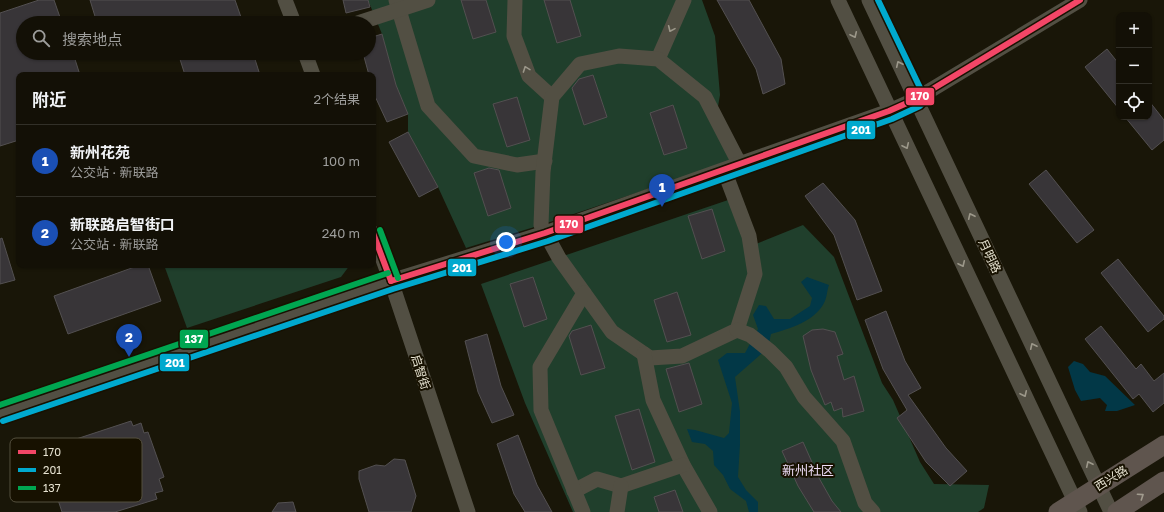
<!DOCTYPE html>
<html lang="zh">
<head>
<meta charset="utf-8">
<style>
  :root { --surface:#131006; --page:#201e14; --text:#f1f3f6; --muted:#9d9d9b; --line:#323028; --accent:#9e9b8a }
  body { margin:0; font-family:"Golos Text","Noto Sans SC",sans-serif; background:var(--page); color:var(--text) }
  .controls { position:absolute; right:12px; top:12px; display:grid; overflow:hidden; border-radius:8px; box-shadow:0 1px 3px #0004 }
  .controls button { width:36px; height:36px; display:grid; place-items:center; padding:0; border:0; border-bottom:1px solid var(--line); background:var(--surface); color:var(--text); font:20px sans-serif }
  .you { position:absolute; left:506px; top:242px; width:14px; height:14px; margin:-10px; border:3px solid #fff; border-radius:50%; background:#1a73e8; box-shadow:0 0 0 6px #1a73e833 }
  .badge { display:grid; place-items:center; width:26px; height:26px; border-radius:50%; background:var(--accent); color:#fff; font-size:13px; font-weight:700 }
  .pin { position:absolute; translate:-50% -33px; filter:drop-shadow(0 1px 2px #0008) }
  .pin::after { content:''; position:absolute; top:21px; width:14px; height:12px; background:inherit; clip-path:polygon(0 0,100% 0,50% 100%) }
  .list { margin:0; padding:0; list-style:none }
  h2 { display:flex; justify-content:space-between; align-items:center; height:52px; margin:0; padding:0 16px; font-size:17px }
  h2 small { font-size:13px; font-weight:400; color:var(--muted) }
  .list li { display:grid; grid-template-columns:26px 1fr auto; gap:12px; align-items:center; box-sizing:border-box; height:72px; padding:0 16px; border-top:1px solid var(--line) }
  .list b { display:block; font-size:15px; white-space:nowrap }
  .list p { margin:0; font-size:13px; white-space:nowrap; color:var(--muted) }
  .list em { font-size:13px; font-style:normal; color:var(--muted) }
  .icon { flex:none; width:22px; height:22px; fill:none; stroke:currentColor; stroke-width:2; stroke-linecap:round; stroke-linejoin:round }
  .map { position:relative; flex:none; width:1164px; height:512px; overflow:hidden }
  .search { position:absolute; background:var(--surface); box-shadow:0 1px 3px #0004; left:16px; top:16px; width:360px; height:44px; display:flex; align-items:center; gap:10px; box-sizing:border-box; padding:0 14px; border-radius:22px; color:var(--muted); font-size:15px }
  .panel { position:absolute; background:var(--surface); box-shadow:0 1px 3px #0004; left:16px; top:72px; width:360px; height:196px; border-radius:8px }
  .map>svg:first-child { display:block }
  .green { fill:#203f2c }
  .water { fill:#023847 }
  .building { fill:#383538; stroke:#535051 }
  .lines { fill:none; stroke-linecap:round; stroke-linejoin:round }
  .minor { stroke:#524f43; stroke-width:15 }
  .major { stroke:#5f554e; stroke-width:19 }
  .bus-1-casing { stroke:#171100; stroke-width:9 }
  .bus-2-casing { stroke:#171100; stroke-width:9 }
  .bus-3-casing { stroke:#171100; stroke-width:9 }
  .bus-1 { stroke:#f34667; stroke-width:6 }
  .bus-2 { stroke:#00a9ce; stroke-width:6 }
  .bus-3 { stroke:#00a651; stroke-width:6 }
  .oneway { stroke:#9c988a }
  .oneway2 { stroke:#a29c8f }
  .labels { text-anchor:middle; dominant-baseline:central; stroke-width:4; stroke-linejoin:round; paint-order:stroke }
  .street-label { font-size:12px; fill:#e6e2d0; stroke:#171100 }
  .neighbourhood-label { font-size:13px; fill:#eeddf7; stroke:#171100 }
  .key { fill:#171100; stroke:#55503e; stroke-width:1 }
  .key-label { font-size:11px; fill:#e6e2d0 }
  .line-badge { stroke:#171100; stroke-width:1.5 }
  .badge-label { font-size:11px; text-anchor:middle; font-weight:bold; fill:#fff }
</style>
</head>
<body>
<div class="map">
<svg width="1164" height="512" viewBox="0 0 1164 512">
  <rect width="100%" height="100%" fill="#191608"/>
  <!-- green -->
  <g class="green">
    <path d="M368 0H702L715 36 720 95 716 118 737 159 541 225 466 248 438 187 408 132V114L396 85 382 34Z"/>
    <path d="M734 198 751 246 803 225 834 257 882 383 893 400 920 462 934 484 989 485 984 508 978 512H573L525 403 481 284Z"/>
    <path d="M164 265H350L341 277 187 328Z"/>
  </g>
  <!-- water -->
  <g class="water">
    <path d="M807 277 829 285C827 290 827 298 824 303 815 321 789 329 771 334L768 348 735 377 740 412V444L738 477 746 490 758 502V512H749L746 501 730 489 723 475 714 465 713 451 705 444 692 442 687 429 695 430 724 438 729 433 732 403 718 360 727 353H745L758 329 753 315 759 305 766 306 774 319H790L810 306 812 298 801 282Z"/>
    <path d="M1074 361 1083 364 1090 372 1105 376 1135 405 1117 411H1105L1107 405 1100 398 1081 401 1075 390 1068 367Z"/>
  </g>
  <!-- building -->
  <g class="building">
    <path d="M39 0H54L62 23H23V53H73L80 75H19V140L0 146V13Z"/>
    <path d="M90 0H235L243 23H97Z"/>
    <path d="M343 0H368L370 7 346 13Z"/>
    <path d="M461 0H486L496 32 473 39Z"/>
    <path d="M544 0H570L581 36 557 43Z"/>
    <path d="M717 0H749L781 59 785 84 763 94 756 69Z"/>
    <path d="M382 34 396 85 408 114 387 122 373 92V75H369L363 53H369V38Z"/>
    <path d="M1107 49 1119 64V109L1085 67Z"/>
    <path d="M178 53H253L260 75H185Z"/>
    <path d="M593 75 607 117 584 125 572 88 579 79Z"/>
    <path d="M517 97 530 140 507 147 493 104Z"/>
    <path d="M1149 101 1164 120V140L1152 150 1125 117H1149Z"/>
    <path d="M673 105 687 148 664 155 650 113Z"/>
    <path d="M408 132 438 187 419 197 389 142Z"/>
    <path d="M489 168 499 170 511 208 488 216 474 173Z"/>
    <path d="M1046 170 1094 230 1077 243 1029 184Z"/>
    <path d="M823 183 855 220 882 291 857 300 834 235 805 196Z"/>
    <path d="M712 209 725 251 702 259 688 216Z"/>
    <path d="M2 238 15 280 0 284V239Z"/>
    <path d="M1118 259 1164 316V319L1148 332 1101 273Z"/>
    <path d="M140 265H148L161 301 68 334 54 296Z"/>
    <path d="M533 277 547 319 524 327 510 284Z"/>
    <path d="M677 292 691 335 667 342 654 300Z"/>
    <path d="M886 311 905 361 921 388 908 395 946 448 967 471 950 486 926 462 897 418 907 410 883 369 865 320Z"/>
    <path d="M591 325 605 368 581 375 569 336 572 331Z"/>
    <path d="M1101 326 1136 369 1141 364 1154 381 1164 373V403L1153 412 1139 394 1133 399 1085 339Z"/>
    <path d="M823 329 835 332 843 354 837 356 844 380 854 376 864 411 843 417 842 408 834 411 831 402 825 405 811 370 803 336 812 330Z"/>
    <path d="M487 334 501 386 514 415 492 423 478 392 465 341Z"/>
    <path d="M689 363 702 404 679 412 666 369Z"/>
    <path d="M639 409 655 462 632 470 615 416Z"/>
    <path d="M131 421 133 426 141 423 144 433 148 432 164 477 159 479 163 491 155 493 157 499 115 512H62L46 463 51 461 49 454 56 451 55 446Z"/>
    <path d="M518 435 537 485 552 512H525L514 494 497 444Z"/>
    <path d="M803 442 819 478 832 501 841 512H814L798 486 782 451Z"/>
    <path d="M394 459 405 460 416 496 411 512H369L359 479V471L376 465 385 466Z"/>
    <path d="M675 490 683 512H659L654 497Z"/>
    <path d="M293 502 296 512H272L278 503Z"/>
  </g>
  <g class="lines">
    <!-- minor -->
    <g class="minor">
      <path d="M285 0 294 23"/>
      <path d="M396 0 428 106 474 156 517 165 545 161"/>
      <path d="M515 0 514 36 529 76 552 97"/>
      <path d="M838 0 1080 512"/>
      <path d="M869 0 1111 512"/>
      <path d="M358 23 428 0"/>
      <path d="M305 53 313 75"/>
      <path d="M658 59 684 0"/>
      <path d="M724 170 749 236 755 274 737 330 682 356 650 358 612 332 559 258 541 225 543 172 552 97 580 64 619 56 658 59 705 97 737 159 743 164"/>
      <path d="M373 233 391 281 468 512"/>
      <path d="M737 330 750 335 770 351 786 367 804 397 843 441 865 503 873 512"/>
      <path d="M644 354 653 400 683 465 710 512"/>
      <path d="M0 413 391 281 545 233 889 111 916 99 1080 0"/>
      <path d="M574 491 597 479 621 486 683 465"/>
      <path d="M583 512 541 410 540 367 584 293"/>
      <path d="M617 512 621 486"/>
    </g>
    <!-- major -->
    <g class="major">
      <path d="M1058 512 1164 445"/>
      <path d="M1117 512 1164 481"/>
    </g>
    <defs>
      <g id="bus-1">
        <path d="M373 233 391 281"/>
        <path d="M391 281 545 233 889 111 916 99 1080 0"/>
      </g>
      <path id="bus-2" d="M3 421 393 289 548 241 892 119 920 106 923 103 924 96 878 0"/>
      <g id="bus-3">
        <path d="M380 230 398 278"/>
        <path d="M0 405 388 273"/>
      </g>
    </defs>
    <!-- bus-1 casing -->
    <use href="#bus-1" class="bus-1-casing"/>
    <!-- bus-2 casing -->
    <use href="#bus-2" class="bus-2-casing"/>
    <!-- bus-3 casing -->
    <use href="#bus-3" class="bus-3-casing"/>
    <!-- bus-1 -->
    <use href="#bus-1" class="bus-1"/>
    <!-- bus-2 -->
    <use href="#bus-2" class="bus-2"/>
    <!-- bus-3 -->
    <use href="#bus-3" class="bus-3"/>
  </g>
  <!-- one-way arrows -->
  <defs><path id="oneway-chevron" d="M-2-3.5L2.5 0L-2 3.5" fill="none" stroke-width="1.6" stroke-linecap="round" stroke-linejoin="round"/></defs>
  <g class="oneway">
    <use href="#oneway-chevron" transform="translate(671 29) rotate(114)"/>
    <use href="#oneway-chevron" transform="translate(854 35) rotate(65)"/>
    <use href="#oneway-chevron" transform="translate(899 64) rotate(-115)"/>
    <use href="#oneway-chevron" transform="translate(526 69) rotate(-110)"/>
    <use href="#oneway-chevron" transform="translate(906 146) rotate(65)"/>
    <use href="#oneway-chevron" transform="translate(971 216) rotate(-115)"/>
    <use href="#oneway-chevron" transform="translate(962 264) rotate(65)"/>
    <use href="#oneway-chevron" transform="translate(1033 346) rotate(-115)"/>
    <use href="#oneway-chevron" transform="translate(1024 394) rotate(65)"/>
    <use href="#oneway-chevron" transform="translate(1089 464) rotate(-115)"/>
  </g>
  <use class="oneway2" href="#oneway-chevron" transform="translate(1141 496) rotate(-34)"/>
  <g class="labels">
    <!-- street labels -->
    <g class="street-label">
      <text transform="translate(990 256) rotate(65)">月明路</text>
      <text transform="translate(421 372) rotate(72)">启智街</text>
      <text transform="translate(1111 478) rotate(-32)">西兴路</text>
    </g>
    <!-- neighbourhood labels -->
    <g class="neighbourhood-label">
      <text x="808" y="470">新州社区</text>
    </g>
  </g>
  <!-- legend -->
  <rect x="10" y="438" width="132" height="64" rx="6" class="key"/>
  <rect x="18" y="450" width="18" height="4" fill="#f34667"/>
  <rect x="18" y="468" width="18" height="4" fill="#00a9ce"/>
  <rect x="18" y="486" width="18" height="4" fill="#00a651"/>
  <g class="key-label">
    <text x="43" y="456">170</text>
    <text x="43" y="474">201</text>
    <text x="43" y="492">137</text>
  </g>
  <g class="line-badge">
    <rect x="905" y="87" width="30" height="19" rx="4" fill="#f34667"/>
    <rect x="846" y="120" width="30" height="20" rx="4" fill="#00a9ce"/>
    <rect x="554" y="215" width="30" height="19" rx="4" fill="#f34667"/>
    <rect x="447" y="258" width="30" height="19" rx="4" fill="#00a9ce"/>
    <rect x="179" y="329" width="30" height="20" rx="4" fill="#00a651"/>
    <rect x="159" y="353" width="31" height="19" rx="4" fill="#00a9ce"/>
  </g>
  <g class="badge-label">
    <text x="920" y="100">170</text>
    <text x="861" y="134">201</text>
    <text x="569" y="228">170</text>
    <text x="462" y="272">201</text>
    <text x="194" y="343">137</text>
    <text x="175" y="367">201</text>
  </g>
</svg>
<div class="controls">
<button>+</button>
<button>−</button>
<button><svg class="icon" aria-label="locate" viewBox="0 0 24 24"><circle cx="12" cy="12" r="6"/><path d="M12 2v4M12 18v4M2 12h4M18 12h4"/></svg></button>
</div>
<div class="you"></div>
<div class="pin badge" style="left:662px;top:207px;background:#1a4fb4">1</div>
<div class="pin badge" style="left:129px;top:357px;background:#1a4fb4">2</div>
<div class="search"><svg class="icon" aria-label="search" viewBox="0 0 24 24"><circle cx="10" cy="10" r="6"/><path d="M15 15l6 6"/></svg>搜索地点</div>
<section class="panel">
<h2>附近<small>2个结果</small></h2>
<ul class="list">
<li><span class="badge" style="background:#1a4fb4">1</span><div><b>新州花苑</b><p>公交站 · 新联路</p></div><em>100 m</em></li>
<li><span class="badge" style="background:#1a4fb4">2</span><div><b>新联路启智街口</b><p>公交站 · 新联路</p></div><em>240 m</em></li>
</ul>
</section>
</div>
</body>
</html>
